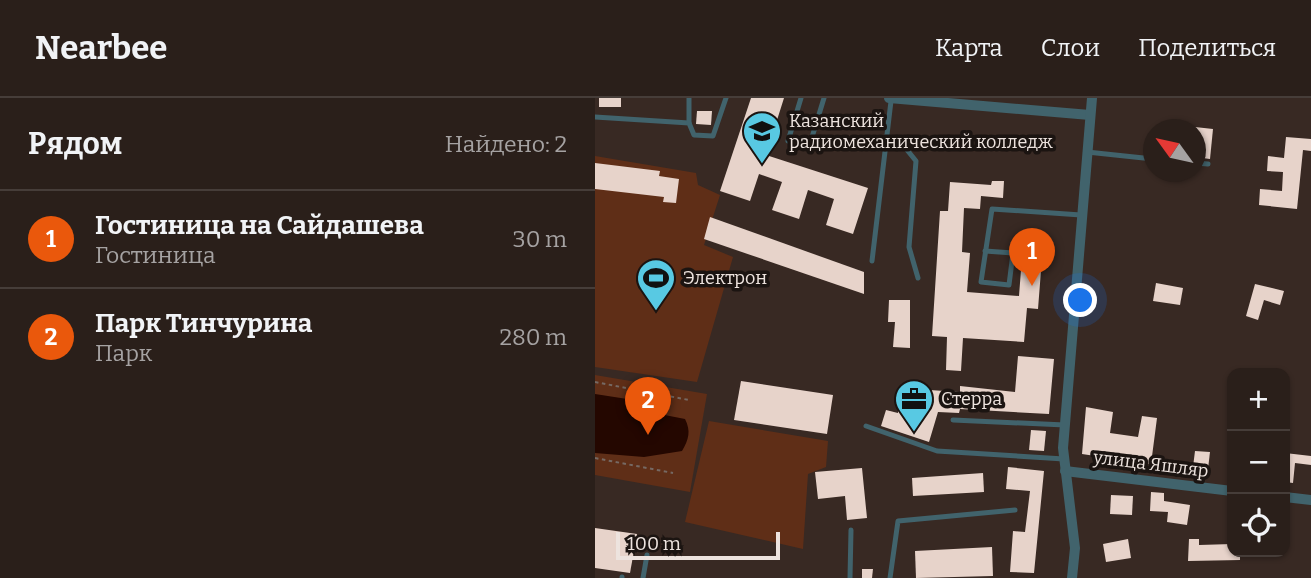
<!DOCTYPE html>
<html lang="ru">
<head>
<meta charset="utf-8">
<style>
  :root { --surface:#2a1f1a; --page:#322723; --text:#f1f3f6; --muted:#a5a2a2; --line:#463d39; --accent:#ea580c }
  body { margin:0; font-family:Bitter,serif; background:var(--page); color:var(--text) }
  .controls { position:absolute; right:21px; bottom:21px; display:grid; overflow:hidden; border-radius:14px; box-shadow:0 2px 5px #0004 }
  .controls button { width:63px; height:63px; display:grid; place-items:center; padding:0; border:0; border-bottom:2px solid var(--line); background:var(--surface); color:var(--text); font:35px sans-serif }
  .compass { position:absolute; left:548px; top:21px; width:63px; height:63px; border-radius:50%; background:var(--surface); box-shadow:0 2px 5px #0004; rotate:303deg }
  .scale { position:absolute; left:21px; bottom:18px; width:164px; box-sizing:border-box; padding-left:7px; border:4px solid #ede3de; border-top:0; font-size:19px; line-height:24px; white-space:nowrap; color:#ede3de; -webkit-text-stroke:5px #1b1411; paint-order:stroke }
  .you { position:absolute; left:486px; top:203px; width:24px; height:24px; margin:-18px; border:5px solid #fff; border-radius:50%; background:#1a73e8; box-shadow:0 0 0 10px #1a73e833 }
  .badge { display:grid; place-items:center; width:46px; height:46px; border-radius:50%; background:var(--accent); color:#fff; font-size:23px; font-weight:700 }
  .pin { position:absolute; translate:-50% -58px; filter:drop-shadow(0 2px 4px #0008) }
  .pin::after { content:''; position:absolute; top:37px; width:24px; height:21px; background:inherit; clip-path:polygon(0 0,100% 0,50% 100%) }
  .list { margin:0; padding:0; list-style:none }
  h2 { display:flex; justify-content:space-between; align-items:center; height:91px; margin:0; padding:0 28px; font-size:30px }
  h2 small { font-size:23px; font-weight:400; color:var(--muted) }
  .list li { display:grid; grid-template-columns:46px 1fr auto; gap:21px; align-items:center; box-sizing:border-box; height:98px; padding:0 28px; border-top:2px solid var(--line) }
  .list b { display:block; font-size:26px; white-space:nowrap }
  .list p { margin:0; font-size:23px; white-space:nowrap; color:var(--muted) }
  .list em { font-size:23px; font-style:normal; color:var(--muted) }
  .icon { flex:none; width:38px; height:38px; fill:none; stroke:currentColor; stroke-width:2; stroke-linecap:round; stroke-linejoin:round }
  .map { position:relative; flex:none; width:716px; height:480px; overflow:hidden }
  header { display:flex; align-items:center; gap:42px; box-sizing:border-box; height:98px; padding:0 35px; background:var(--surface); border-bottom:2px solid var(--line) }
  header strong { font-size:33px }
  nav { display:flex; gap:38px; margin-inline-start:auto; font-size:24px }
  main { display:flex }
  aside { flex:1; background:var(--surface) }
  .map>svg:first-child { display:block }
  .green { fill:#5f2e17 }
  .water { fill:#240700 }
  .building { fill:#e7d3ca }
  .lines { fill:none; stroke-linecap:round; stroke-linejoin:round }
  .path { stroke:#766963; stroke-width:2; stroke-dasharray:3.5 3.5; stroke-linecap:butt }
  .lane { stroke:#41636c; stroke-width:5 }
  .street { stroke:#41636c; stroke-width:10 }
  .labels { text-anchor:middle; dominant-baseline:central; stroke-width:7; stroke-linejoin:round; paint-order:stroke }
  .poi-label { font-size:18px; fill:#ede3de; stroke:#1b1411; text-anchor:start }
  .street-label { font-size:18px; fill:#ede3de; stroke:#1b1411 }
</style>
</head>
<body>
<header>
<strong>Nearbee</strong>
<nav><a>Карта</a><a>Слои</a><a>Поделиться</a></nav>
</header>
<main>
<aside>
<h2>Рядом<small>Найдено: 2</small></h2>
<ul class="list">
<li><span class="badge">1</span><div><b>Гостиница на Сайдашева</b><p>Гостиница</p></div><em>30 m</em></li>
<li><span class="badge">2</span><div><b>Парк Тинчурина</b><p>Парк</p></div><em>280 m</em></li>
</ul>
</aside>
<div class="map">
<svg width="716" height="480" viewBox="0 0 716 480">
  <rect width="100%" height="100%" fill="#382923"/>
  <!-- green -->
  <g class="green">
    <path d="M0 58 101 75 103 87 125 97 109 147 138 159 102 284 0 269Z"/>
    <path d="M0 277 112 296 95 394 0 377Z"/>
    <path d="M114 323 233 343 231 369 213 376 208 451 90 424Z"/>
  </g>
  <!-- water -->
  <path class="water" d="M0 296 45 303 44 312 90 321C96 333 94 341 87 353L49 359 0 355Z"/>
  <!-- building -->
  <g class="building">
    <rect x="4" y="0" width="22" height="9"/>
    <path d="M156 0H189L171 57 273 90 258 136 231 127 239 101 213 92 204 121 177 112 187 84 164 76 155 103 125 93Z"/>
    <path d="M102 13H117L116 27 101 26Z"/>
    <path d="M600 29 618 31 615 61 600 59Z"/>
    <path d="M691 39 716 41V53L708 52 702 111 664 107 665 91 687 93 688 74 672 73 673 58 689 60Z"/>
    <path d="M0 65 65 73 64 78 84 81 81 105 68 104 69 99 0 91Z"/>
    <path d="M397 83H409L408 100 386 98 385 111 369 110 367 154 375 155 372 194 424 198 428 146 448 147 443 211 432 210 429 244 368 240 366 273 351 272 352 239 337 238 345 113H353L355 84 396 87Z"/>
    <path d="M115 119 269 174V196L109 141Z"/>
    <path d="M561 185 588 190 585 207 558 203Z"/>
    <path d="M660 186 689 193 685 207 669 202 663 222 651 218Z"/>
    <path d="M294 202H315V250L298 249 300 224H293Z"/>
    <path d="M423 258 459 261 454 316 365 311 364 315 343 314 334 344 286 328 291 312 303 315 304 290 365 294V288L420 294Z"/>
    <path d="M146 283 238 297 232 336 139 322Z"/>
    <path d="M491 309 518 314 515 335 543 339 547 318 562 320 556 366 542 364 543 360 508 355 507 359 487 356Z"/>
    <path d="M436 332 451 333 449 353 434 352Z"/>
    <path d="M600 353 615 354 613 371 598 369Z"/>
    <path d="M690 355 716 358V367L700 365 698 385 690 384Z"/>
    <path d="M413 369 449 373 439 475 415 474 418 433 430 434 435 393 411 391Z"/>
    <path d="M267 370 272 420 252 422 250 398 223 401 220 374Z"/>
    <path d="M388 375 389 394 318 398 317 380Z"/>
    <path d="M556 394 569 395V403L595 407 592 427 572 424 573 414 555 413Z"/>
    <path d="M516 397 538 398 537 417 515 416Z"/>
    <path d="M0 430 42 436 35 475 0 470Z"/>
    <path d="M533 441 536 460 511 464 508 446Z"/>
    <path d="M594 441H604V447L637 446V454H645V462L593 463Z"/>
    <path d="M397 449 398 478 321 480 320 453Z"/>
    <path d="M267 471H278L277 480H267Z"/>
  </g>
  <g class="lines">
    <!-- path -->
    <g class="path">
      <path d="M0 284 94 302"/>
      <path d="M0 360 78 375"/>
    </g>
    <!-- lane -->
    <g class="lane">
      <path d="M206 0 193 43 214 49 229 0"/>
      <path d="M0 19 94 25 99 37 118 38 131 0"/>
      <path d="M94 25V0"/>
      <path d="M292 41 304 42 321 63 314 149 323 180"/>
      <path d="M492 54 558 61"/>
      <path d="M600 65 613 66"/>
      <path d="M390 153 418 155 414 187 386 184 397 111 486 117"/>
      <path d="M277 163 296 3"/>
      <path d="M358 322 470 327"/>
      <path d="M271 328 342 353 469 361"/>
      <path d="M27 480V479"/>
      <path d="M48 480 52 457"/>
      <path d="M255 480 256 432"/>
      <path d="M295 480 303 423 420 412"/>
    </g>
    <!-- street -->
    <g class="street">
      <path d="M294 0 495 17"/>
      <path d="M470 373 637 393"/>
      <path d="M690 399 716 402"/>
      <path d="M477 480 480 450 468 350 497 0"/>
    </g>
  </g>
  <!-- icons -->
  <defs>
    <symbol id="university-pin" viewBox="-11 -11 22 30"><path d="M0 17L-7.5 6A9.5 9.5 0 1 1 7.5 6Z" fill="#58c9e3" stroke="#1b1411"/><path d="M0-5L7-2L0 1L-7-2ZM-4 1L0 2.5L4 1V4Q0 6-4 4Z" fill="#111"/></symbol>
    <symbol id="stadium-pin" viewBox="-11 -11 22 30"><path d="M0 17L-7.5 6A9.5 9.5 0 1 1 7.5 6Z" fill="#58c9e3" stroke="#1b1411"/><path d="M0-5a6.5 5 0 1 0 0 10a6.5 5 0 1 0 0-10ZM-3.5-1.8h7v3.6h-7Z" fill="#111"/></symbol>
    <symbol id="office-pin" viewBox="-11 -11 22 30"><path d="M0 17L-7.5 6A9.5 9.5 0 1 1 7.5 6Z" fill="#58c9e3" stroke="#1b1411"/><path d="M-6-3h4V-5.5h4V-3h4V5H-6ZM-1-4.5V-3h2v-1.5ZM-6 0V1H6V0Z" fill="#111"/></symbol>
  </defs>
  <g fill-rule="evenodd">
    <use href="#university-pin" x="145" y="11" width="44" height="60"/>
    <use href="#stadium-pin" x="39" y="158" width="44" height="60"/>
    <use href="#office-pin" x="297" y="279" width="44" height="60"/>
  </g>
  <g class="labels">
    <!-- poi labels -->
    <g class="poi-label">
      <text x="194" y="23">Казанский<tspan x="194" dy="21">радиомеханический колледж</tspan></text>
      <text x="88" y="180">Электрон</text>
      <text x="346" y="301">Стерра</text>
    </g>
    <!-- street labels -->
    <g class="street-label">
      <text transform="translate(556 366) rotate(7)">улица Яшляр</text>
    </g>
  </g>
</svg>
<div class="controls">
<button>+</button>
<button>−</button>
<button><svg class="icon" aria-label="locate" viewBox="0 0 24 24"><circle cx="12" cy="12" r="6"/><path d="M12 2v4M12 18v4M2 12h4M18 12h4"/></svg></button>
</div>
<svg class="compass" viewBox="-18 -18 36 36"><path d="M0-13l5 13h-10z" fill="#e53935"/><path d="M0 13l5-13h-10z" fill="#a5a2a2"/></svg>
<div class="scale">100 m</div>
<div class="you"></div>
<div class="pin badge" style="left:437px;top:188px">1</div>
<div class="pin badge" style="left:53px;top:337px">2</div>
</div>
</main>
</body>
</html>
